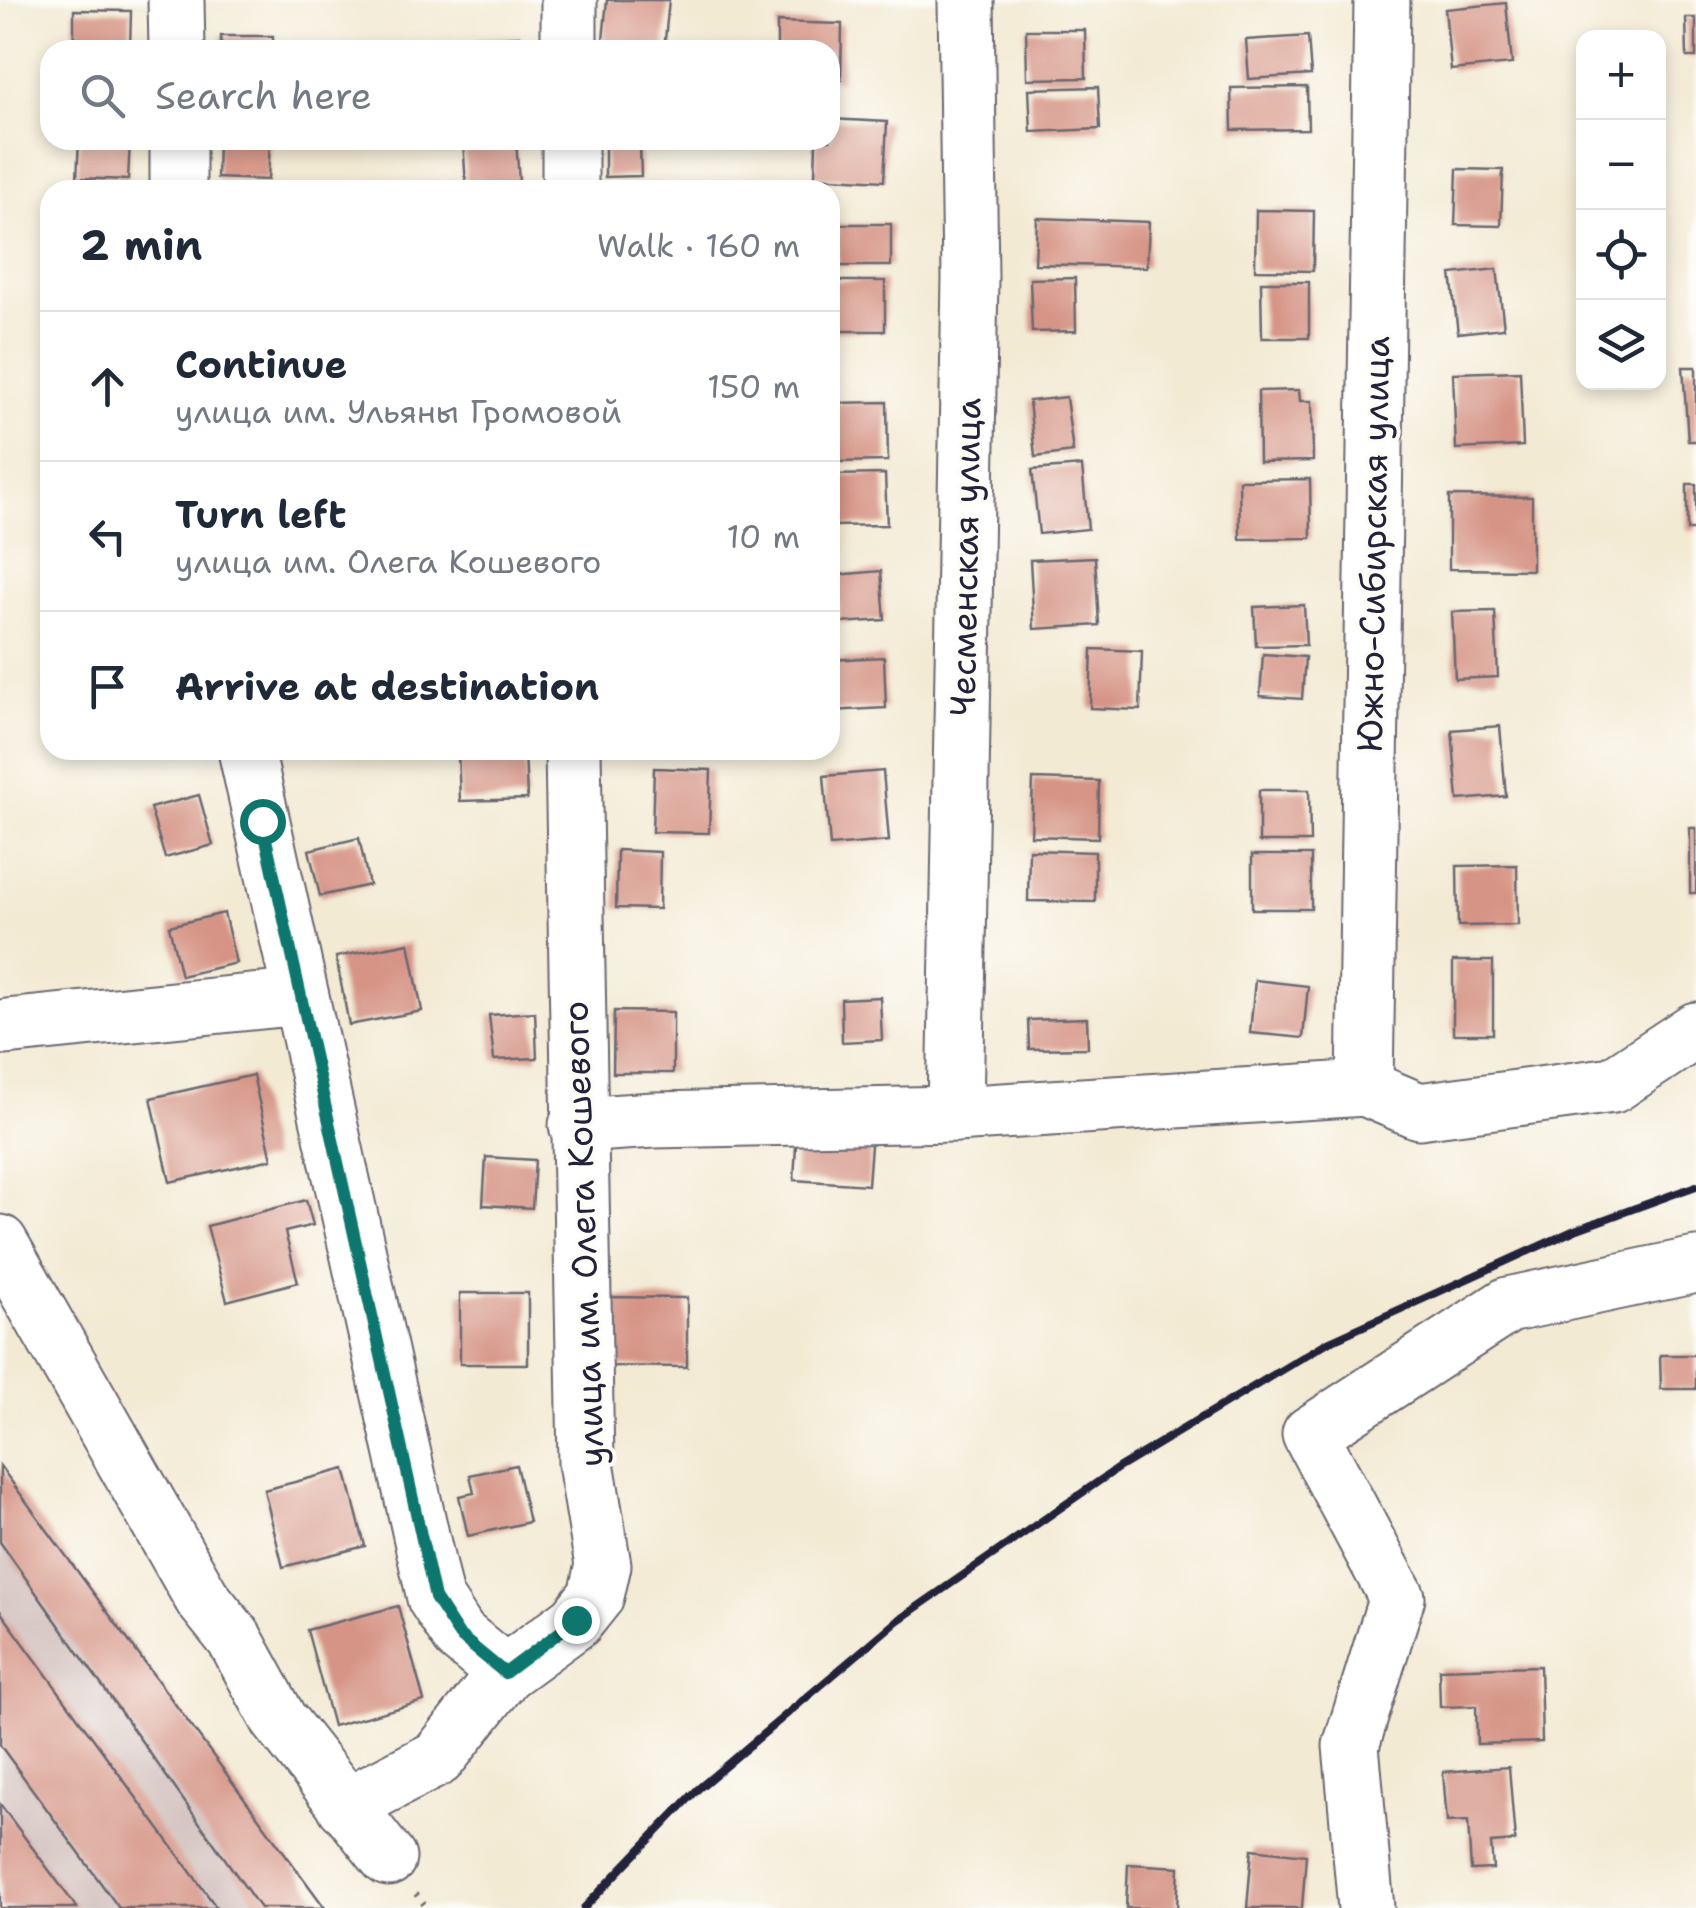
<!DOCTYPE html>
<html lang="en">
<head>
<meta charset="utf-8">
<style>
  :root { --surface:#fff; --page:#f2f2f3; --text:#1f2937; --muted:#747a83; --line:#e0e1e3 }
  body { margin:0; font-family:"Shantell Sans",sans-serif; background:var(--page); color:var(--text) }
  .controls { position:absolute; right:30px; top:30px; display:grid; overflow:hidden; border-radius:20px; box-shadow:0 5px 15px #0003 }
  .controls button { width:90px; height:90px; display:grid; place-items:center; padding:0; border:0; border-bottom:2px solid var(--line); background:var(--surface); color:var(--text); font:50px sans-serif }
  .stop { position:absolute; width:30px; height:30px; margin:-22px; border:8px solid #0f766e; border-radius:50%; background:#fff }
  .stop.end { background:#0f766e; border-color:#fff; box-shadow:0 2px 10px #0008 }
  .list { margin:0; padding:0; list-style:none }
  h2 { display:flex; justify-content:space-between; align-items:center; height:130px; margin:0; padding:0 40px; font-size:42px }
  h2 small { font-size:32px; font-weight:400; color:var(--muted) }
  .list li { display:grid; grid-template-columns:65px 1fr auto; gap:30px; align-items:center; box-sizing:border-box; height:150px; padding:0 40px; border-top:2px solid var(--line) }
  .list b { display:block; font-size:38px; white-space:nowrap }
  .list p { margin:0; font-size:32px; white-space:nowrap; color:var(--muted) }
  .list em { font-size:32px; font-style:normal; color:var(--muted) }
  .icon { flex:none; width:55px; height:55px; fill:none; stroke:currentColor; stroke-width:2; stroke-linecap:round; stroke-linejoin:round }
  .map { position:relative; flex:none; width:1696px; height:1908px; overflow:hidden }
  .search { position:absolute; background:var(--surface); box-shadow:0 5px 15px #0003; left:40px; top:40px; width:800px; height:110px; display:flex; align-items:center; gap:25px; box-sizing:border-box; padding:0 35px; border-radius:30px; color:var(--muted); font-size:38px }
  .panel { position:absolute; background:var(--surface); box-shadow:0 5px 15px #0003; left:40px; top:180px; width:800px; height:580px; border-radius:30px }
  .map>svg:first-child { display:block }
  .industrial { fill:#d1bfbd }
  .building { fill:#d69486 }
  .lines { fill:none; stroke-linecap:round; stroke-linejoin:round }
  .minor-casing { stroke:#6b6871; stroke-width:59 }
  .path { stroke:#6b6871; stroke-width:6; stroke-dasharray:2.5 8; stroke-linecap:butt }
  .minor { stroke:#fff; stroke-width:55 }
  .rail { stroke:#22223b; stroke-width:8 }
  .route { stroke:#0f766e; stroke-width:12 }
  .labels { text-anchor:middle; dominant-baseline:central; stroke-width:8; stroke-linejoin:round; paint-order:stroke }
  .street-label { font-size:35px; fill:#22223b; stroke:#fdfcf7 }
</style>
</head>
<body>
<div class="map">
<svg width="1696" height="1908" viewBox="0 0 1696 1908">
  <rect width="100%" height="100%" fill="#fdfcf7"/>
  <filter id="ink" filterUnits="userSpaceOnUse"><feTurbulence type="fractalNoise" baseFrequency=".01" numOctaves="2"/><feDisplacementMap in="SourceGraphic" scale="20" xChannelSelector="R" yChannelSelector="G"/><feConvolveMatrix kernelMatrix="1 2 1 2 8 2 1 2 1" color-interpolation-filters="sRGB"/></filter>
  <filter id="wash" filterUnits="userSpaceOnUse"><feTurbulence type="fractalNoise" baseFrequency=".0048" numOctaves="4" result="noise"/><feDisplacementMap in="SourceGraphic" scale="40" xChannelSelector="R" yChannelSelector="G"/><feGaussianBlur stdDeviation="2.25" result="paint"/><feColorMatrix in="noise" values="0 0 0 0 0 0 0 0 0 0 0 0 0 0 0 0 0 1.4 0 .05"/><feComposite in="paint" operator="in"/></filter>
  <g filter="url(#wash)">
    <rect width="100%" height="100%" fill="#f3ead4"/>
    <!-- industrial -->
    <path class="industrial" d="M0 1466 325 1908H0Z"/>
    <g id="blocks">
      <!-- building -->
      <g class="building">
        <path d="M607 0H669L664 50H602Z"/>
        <path d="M1506 3 1512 64 1451 70 1445 9Z"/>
        <path d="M74 10 131 11 130 50H74Z"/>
        <path d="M1686 18H1696V57H1687Z"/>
        <path d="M777 22 842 24 841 80H830V50H777Z"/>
        <path d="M1026 30H1085L1086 78 1027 79Z"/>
        <rect x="221" y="36" width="52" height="14"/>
        <path d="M519 36 520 50H476L475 39Z"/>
        <path d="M1308 36 1311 75 1249 79 1246 40Z"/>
        <path d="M1098 87 1100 129 1031 132 1029 89Z"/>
        <path d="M1307 87 1308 129 1232 130 1231 88Z"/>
        <path d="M830 119 887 122 884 181 815 177 816 140H830Z"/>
        <path d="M79 140H130L128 180 77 178Z"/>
        <path d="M218 140H270L268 180 217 178Z"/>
        <path d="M463 140H516L519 182 466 186Z"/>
        <path d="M605 140H662V145L640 146 641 176 605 177Z"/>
        <path d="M1457 169 1503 170 1501 226 1455 225Z"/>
        <path d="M1256 210 1314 211 1313 271 1255 270Z"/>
        <path d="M1037 218 1149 222 1147 267 1035 264Z"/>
        <rect x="837" y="224" width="54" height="42"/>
        <path d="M1497 269 1504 328 1458 333 1451 274Z"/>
        <path d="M1075 278 1076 331 1032 332 1030 279Z"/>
        <rect x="830" y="281" width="55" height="50"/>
        <path d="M1261 282H1309V338H1262Z"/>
        <path d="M1683 367H1696V441H1688Z"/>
        <path d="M1520 371 1523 446 1456 449 1453 373Z"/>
        <path d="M1299 390 1300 401H1312L1313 461 1259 462 1258 391Z"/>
        <path d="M1066 397 1073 452 1035 457 1029 401Z"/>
        <path d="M887 402 888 461 830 462V403Z"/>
        <path d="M1082 466 1088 529 1039 534 1032 470Z"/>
        <path d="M885 474 887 525 830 526V475Z"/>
        <path d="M1310 479 1311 538 1240 539 1239 480Z"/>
        <rect x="1687" y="484" width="9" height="46"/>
        <path d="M1449 496 1532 497V570L1449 569Z"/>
        <path d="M1095 557 1099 625 1034 629 1030 560Z"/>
        <path d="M881 571 885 620 840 623 835 575Z"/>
        <path d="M1304 605 1306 645 1256 646 1254 607Z"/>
        <path d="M1495 611 1498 677 1455 679 1452 612Z"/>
        <path d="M1092 649 1142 651 1140 710 1090 708Z"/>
        <path d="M1263 654 1305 657 1302 699 1260 696Z"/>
        <path d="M884 657 886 708 830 711V660Z"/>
        <path d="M1500 726 1506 796 1458 800 1452 730Z"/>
        <path d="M458 750H525L527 799 460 801Z"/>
        <path d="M654 768 711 770 709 833 652 832Z"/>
        <path d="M883 771 889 841 830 846 824 776Z"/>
        <path d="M1033 779 1099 781 1098 838 1031 836Z"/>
        <path d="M1259 790H1309L1310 842H1259Z"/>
        <path d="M199 795 213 845 165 858 150 808Z"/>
        <rect x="1690" y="828" width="6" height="65"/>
        <path d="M359 838 369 885 320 896 309 850Z"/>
        <path d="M617 850 660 852 659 909 616 908Z"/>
        <path d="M1029 850 1095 852V902L1028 901Z"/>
        <rect x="1252" y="855" width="59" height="54"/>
        <path d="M1517 865 1518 925 1458 926 1457 866Z"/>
        <path d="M224 913 236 963 181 976 169 926Z"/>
        <path d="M409 943 422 1011 349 1025 336 957Z"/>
        <rect x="1453" y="961" width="40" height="73"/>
        <path d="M1255 980 1308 986 1303 1038 1250 1033Z"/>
        <path d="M880 997 882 1040 842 1042 841 999Z"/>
        <path d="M614 1011 673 1012V1073H613Z"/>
        <path d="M535 1012 537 1058 494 1060 489 1015Z"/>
        <path d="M1087 1018 1088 1048 1029 1049 1028 1020Z"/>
        <path d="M253 1075 272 1159 170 1182 151 1098Z"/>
        <path d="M797 1127 872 1132 868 1185 794 1180Z"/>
        <path d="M486 1157 535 1160 532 1208 483 1205Z"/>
        <path d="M306 1200 313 1225 285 1232 298 1282 227 1301 207 1226Z"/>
        <rect x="460" y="1293" width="68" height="71"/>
        <path d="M609 1297 687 1298V1367L609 1366Z"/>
        <path d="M1660 1355H1696V1389H1661Z"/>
        <path d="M516 1465 529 1522 468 1536 459 1496 474 1493 470 1475Z"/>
        <path d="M0 1466 325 1908H260L0 1542Z"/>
        <path d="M345 1469 365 1546 283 1567 264 1490Z"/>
        <path d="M398 1606 424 1701 333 1726 307 1630Z"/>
        <path d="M0 1611 217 1908H119L0 1745Z"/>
        <path d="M1540 1666 1542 1742 1477 1744 1476 1706 1440 1707 1439 1669Z"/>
        <path d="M1509 1767 1515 1841 1491 1843 1493 1869 1471 1870 1468 1821 1447 1822 1443 1772Z"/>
        <path d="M0 1804 77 1908H0Z"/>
        <path d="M1252 1849 1306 1855 1302 1908H1247Z"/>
        <path d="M1128 1864 1179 1867 1177 1908H1126Z"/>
      </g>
    </g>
  </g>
  <g filter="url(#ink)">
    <use href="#blocks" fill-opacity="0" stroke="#6b6871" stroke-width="2.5"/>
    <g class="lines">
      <defs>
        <g id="minor">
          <path d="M176 0 177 50"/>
          <path d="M569 0V50"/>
          <path d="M178 140V190"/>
          <path d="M570 140V190"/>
          <path d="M246 750 435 1598 459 1635 505 1673"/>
          <path d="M6 1027 301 997"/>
          <path d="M1365 1088 1382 0"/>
          <path d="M955 1114 970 277 966 0"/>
          <path d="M577 1125 654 1120 955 1114 1365 1088 1419 1111 1613 1085 1696 1030"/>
          <path d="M0 1243 202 1598 234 1638 279 1720 388 1858"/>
          <path d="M345 1806 438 1758 505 1673 576 1621 596 1596 603 1565 586 1463 573 750"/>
          <path d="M1366 1908 1351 1746 1397 1597 1310 1434 1508 1305 1696 1265"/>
        </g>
      </defs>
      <!-- minor casing -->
      <use href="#minor" class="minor-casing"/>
      <!-- path -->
      <path class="path" d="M416 1894 427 1908"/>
      <!-- minor -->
      <use href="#minor" class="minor"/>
      <!-- rail -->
      <path class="rail" d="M584 1908 698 1789 897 1621 1118 1468 1328 1342 1575 1230 1696 1186"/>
    </g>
  </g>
  <g class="lines" filter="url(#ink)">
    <!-- route -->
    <path class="route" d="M262 821 435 1598 459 1635 505 1673 576 1620"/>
  </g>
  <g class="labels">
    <!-- street labels -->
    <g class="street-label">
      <text transform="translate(1373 544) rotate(-89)">Южно-Сибирская улица</text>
      <text transform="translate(965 557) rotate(-89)">Чесменская улица</text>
      <text transform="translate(583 1234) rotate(-92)">улица им. Олега Кошевого</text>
    </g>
  </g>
</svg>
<div class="controls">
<button>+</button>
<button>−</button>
<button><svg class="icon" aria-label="locate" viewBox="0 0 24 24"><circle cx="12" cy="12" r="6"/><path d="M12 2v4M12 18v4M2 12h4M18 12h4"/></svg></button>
<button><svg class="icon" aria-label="layers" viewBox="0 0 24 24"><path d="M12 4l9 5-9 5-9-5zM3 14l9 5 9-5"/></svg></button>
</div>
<div class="stop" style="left:262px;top:821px"></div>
<div class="stop end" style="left:576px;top:1620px"></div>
<div class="search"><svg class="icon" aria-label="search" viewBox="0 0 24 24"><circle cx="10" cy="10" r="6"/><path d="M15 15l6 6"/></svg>Search here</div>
<section class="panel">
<h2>2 min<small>Walk · 160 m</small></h2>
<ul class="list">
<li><svg class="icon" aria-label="ahead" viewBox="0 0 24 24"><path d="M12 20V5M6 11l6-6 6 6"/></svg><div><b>Continue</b><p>улица им. Ульяны Громовой</p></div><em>150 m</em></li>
<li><svg class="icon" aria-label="left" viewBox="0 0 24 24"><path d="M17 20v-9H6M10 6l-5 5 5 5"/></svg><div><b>Turn left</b><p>улица им. Олега Кошевого</p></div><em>10 m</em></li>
<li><svg class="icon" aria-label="arrive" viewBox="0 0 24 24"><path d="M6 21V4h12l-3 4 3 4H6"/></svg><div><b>Arrive at destination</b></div></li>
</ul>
</section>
</div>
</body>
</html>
